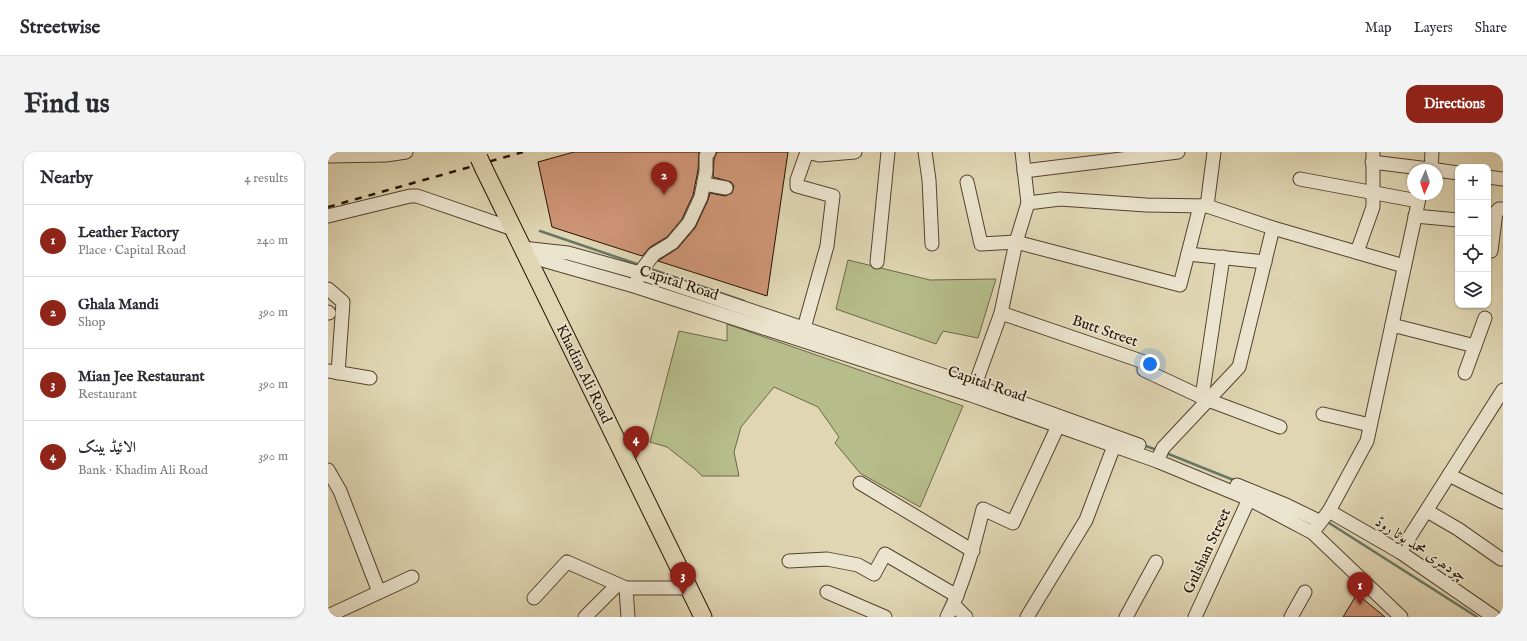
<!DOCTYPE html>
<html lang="en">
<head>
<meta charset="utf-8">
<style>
  :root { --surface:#fff; --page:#f2f2f3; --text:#2b2b33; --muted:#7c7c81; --line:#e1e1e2; --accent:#8f2418 }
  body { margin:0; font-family:"IM FELL English",Amiri,serif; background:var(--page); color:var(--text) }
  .controls { position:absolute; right:12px; top:12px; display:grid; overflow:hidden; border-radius:8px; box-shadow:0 1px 3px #0004 }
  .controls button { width:36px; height:36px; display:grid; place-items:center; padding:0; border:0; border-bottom:1px solid var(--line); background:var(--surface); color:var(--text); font:20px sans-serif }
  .compass { position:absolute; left:1079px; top:12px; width:36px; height:36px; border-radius:50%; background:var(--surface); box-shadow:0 1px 3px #0004; rotate:183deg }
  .you { position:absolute; left:822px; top:212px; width:14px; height:14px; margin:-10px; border:3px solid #fff; border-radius:50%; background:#1a73e8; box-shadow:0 0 0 6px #1a73e833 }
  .badge { display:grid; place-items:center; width:26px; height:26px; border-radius:50%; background:var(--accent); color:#fff; font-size:13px; font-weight:700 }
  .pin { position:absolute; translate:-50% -33px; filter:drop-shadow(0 1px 2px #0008) }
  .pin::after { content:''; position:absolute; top:21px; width:14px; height:12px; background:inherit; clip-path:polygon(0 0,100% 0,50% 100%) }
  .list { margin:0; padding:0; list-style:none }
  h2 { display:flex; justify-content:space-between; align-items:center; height:52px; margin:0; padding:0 16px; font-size:17px }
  h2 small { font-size:13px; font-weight:400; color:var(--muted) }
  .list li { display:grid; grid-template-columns:26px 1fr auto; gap:12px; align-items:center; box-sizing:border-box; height:72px; padding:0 16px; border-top:1px solid var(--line) }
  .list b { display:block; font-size:15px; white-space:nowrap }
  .list p { margin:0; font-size:13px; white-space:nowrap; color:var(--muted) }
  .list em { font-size:13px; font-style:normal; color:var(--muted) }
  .icon { flex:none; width:22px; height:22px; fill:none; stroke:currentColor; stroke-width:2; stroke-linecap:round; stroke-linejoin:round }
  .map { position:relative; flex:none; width:1175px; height:465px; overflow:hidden; border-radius:12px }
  header { display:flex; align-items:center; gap:24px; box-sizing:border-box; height:56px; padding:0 20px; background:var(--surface); border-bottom:1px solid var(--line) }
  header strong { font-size:19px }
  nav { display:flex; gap:22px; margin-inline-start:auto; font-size:14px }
  .intro { display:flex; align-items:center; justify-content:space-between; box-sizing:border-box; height:96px; padding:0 24px }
  h1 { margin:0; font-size:28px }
  .button { padding:10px 18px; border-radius:12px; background:var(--accent); color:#fff; font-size:14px; font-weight:700 }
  main { display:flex; gap:24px; padding:0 24px }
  aside { flex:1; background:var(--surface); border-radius:12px; box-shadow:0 1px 3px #0004 }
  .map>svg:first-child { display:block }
  .green { fill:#b6bd8a; stroke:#6c6848 }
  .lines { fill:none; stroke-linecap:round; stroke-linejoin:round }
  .stream { stroke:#677766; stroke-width:2.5 }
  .building { fill:#ce9576; stroke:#231205 }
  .minor-casing { stroke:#524330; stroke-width:15 }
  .major-casing { stroke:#231205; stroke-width:19 }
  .minor { stroke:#ebe4ce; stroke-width:13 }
  .major { stroke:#e0d6b3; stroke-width:17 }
  .rail { stroke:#231205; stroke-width:2.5; stroke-dasharray:7 7; stroke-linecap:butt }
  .major-bridge-casing { stroke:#231205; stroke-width:19; stroke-linecap:butt }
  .major-bridge { stroke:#e0d6b3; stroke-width:17 }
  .labels { text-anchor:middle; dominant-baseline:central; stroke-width:3.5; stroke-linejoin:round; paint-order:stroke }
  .street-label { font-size:15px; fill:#231205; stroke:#ebe4ce }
</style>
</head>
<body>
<header>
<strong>Streetwise</strong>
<nav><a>Map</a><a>Layers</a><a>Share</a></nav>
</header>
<div class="intro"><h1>Find us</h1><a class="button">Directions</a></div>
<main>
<aside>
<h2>Nearby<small>4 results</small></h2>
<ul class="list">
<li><span class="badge">1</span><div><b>Leather Factory</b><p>Place · Capital Road</p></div><em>240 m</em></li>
<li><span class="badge">2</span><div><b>Ghala Mandi</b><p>Shop</p></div><em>390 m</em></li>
<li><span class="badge">3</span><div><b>Mian Jee Restaurant</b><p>Restaurant</p></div><em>390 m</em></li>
<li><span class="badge">4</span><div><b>الائیڈ بینک</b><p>Bank · Khadim Ali Road</p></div><em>390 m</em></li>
</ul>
</aside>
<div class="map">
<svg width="1175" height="465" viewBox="0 0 1175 465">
  <rect width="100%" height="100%" fill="#e0d6b3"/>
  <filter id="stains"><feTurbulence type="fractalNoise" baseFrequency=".005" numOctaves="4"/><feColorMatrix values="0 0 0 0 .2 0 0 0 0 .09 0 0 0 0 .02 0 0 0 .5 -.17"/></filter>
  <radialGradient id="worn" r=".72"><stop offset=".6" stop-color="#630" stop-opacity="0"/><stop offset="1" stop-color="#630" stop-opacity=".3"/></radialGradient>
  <!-- green -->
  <g class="green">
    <path d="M520 108 602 128 668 127 650 186 615 179 608 192 508 157Z"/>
    <path d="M399 172 635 254 592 355 532 321 507 291 511 285 490 255 446 235 413 275 406 300 411 324H374L367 317 339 295 322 290 351 179 399 189Z"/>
  </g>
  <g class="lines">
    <!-- stream -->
    <g class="stream">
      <path d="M212 79 312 113"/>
      <path d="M320 116 416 149"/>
      <path d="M815 293 829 298"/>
      <path d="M838 301 908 329"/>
      <path d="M998 369 1149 465"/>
    </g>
  </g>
  <!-- building -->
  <g class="building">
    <path d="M246 0H371L370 18 365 43 354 67 339 85 322 95 314 104 224 75 210 10Z"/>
    <path d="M389 0H460L439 144 330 109 350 96 367 76 380 48 382 41 397 44 404 41 406 34 403 30 385 25 386 7Z"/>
    <path d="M1029 442 1057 465H1015Z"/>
  </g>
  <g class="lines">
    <defs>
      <g id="minor">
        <path d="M479 0 491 3 527 0"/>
        <path d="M597 0 601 28 604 92"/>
        <path d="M0 4 58 3 78 0"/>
        <path d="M1044 10 1109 18"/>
        <path d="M1103 17 1104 0"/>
        <path d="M1109 18 1130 21"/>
        <path d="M696 19 850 0"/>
        <path d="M1160 25 1175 27"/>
        <path d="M972 27 1090 49"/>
        <path d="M639 30 653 92 688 90 852 133 872 54"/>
        <path d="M376 32 398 36"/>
        <path d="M700 51 732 47 818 53 879 54 945 76 1076 114"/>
        <path d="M879 54 886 0"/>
        <path d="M0 64 82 44H89L185 77"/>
        <path d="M1087 64 1130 68"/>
        <path d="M194 96 240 101 312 121 647 234 811 293"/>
        <path d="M1163 99 1168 60 1171 57H1175"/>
        <path d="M1029 100 1045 55V0"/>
        <path d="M860 102 937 110"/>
        <path d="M197 103 306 134 643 243 829 309 921 347 985 381 1073 465"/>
        <path d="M549 110 560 0"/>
        <path d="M309 128 312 120 326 102 344 91 361 71 373 45 378 19V4L381 0"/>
        <path d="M0 137 15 150 10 221"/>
        <path d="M0 160 1 161"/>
        <path d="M673 161 819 211 816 218 880 248 952 275"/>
        <path d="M1064 173 1147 194"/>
        <path d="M476 176 499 94 505 44 469 34V28L479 0"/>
        <path d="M0 219 42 226"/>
        <path d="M1137 221 1157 166"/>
        <path d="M644 241 673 161 688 90 700 51 694 0"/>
        <path d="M874 245 895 105"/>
        <path d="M995 262 1042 273"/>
        <path d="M829 309 835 296 911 215 945 76"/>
        <path d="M0 318 12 339 51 440"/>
        <path d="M1121 323 1175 350"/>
        <path d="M532 331 645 399"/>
        <path d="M909 333 958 353 991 369"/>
        <path d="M1001 359 1072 400 1166 465"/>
        <path d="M1099 359 1130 377 1173 407"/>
        <path d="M988 376 1001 359 1039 289 1092 42"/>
        <path d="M1072 400 1175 238"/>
        <path d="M461 409 499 407 530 413 546 422 557 402 629 444"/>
        <path d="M298 436 300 465"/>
        <path d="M499 440 557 465"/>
        <path d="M206 446 239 410 298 436H361"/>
        <path d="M626 453 638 465"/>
        <path d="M0 464 84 425"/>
        <path d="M257 465 289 433"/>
        <path d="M619 465C636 431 646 394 655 357L685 371 730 274"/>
        <path d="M699 465 758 368 786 294"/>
        <path d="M798 465 828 410"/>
        <path d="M867 465 921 347"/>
        <path d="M963 465 977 440"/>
      </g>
      <path id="major" d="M156 17 375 465"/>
    </defs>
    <!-- minor casing -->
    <use href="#minor" class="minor-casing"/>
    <!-- major casing -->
    <use href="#major" class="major-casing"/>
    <!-- minor -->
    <use href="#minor" class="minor"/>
    <!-- major -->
    <use href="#major" class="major"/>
    <!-- rail -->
    <path class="rail" d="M0 55 195 0"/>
    <defs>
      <path id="major-bridge" d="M151 6 156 17"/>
    </defs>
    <!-- major-bridge casing -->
    <use href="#major-bridge" class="major-bridge-casing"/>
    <!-- major-bridge -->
    <use href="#major-bridge" class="major-bridge"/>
  </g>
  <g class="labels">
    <!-- street labels -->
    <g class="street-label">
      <text transform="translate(351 131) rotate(18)">Capital Road</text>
      <text transform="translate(777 179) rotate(19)">Butt Street</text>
      <text transform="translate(256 222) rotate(64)">Khadim Ali Road</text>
      <text transform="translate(659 232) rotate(19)">Capital Road</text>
      <text transform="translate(1093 397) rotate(33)">چودھری محمد بوٹا روڈ</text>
      <text transform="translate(879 399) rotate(-65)">Gulshan Street</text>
    </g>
  </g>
  <rect width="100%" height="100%" filter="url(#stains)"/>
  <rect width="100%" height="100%" fill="url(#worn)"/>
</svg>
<div class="controls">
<button>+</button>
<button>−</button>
<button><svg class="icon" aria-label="locate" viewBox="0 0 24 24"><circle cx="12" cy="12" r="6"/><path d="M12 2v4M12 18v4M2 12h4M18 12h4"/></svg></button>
<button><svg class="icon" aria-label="layers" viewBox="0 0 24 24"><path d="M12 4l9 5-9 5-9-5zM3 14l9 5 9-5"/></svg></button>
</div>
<svg class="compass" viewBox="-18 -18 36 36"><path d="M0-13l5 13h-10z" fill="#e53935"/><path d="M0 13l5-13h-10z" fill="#7c7c81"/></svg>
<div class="you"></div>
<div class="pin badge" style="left:1032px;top:453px">1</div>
<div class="pin badge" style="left:336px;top:43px">2</div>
<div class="pin badge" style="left:355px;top:443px">3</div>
<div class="pin badge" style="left:308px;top:307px">4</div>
</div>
</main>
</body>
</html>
